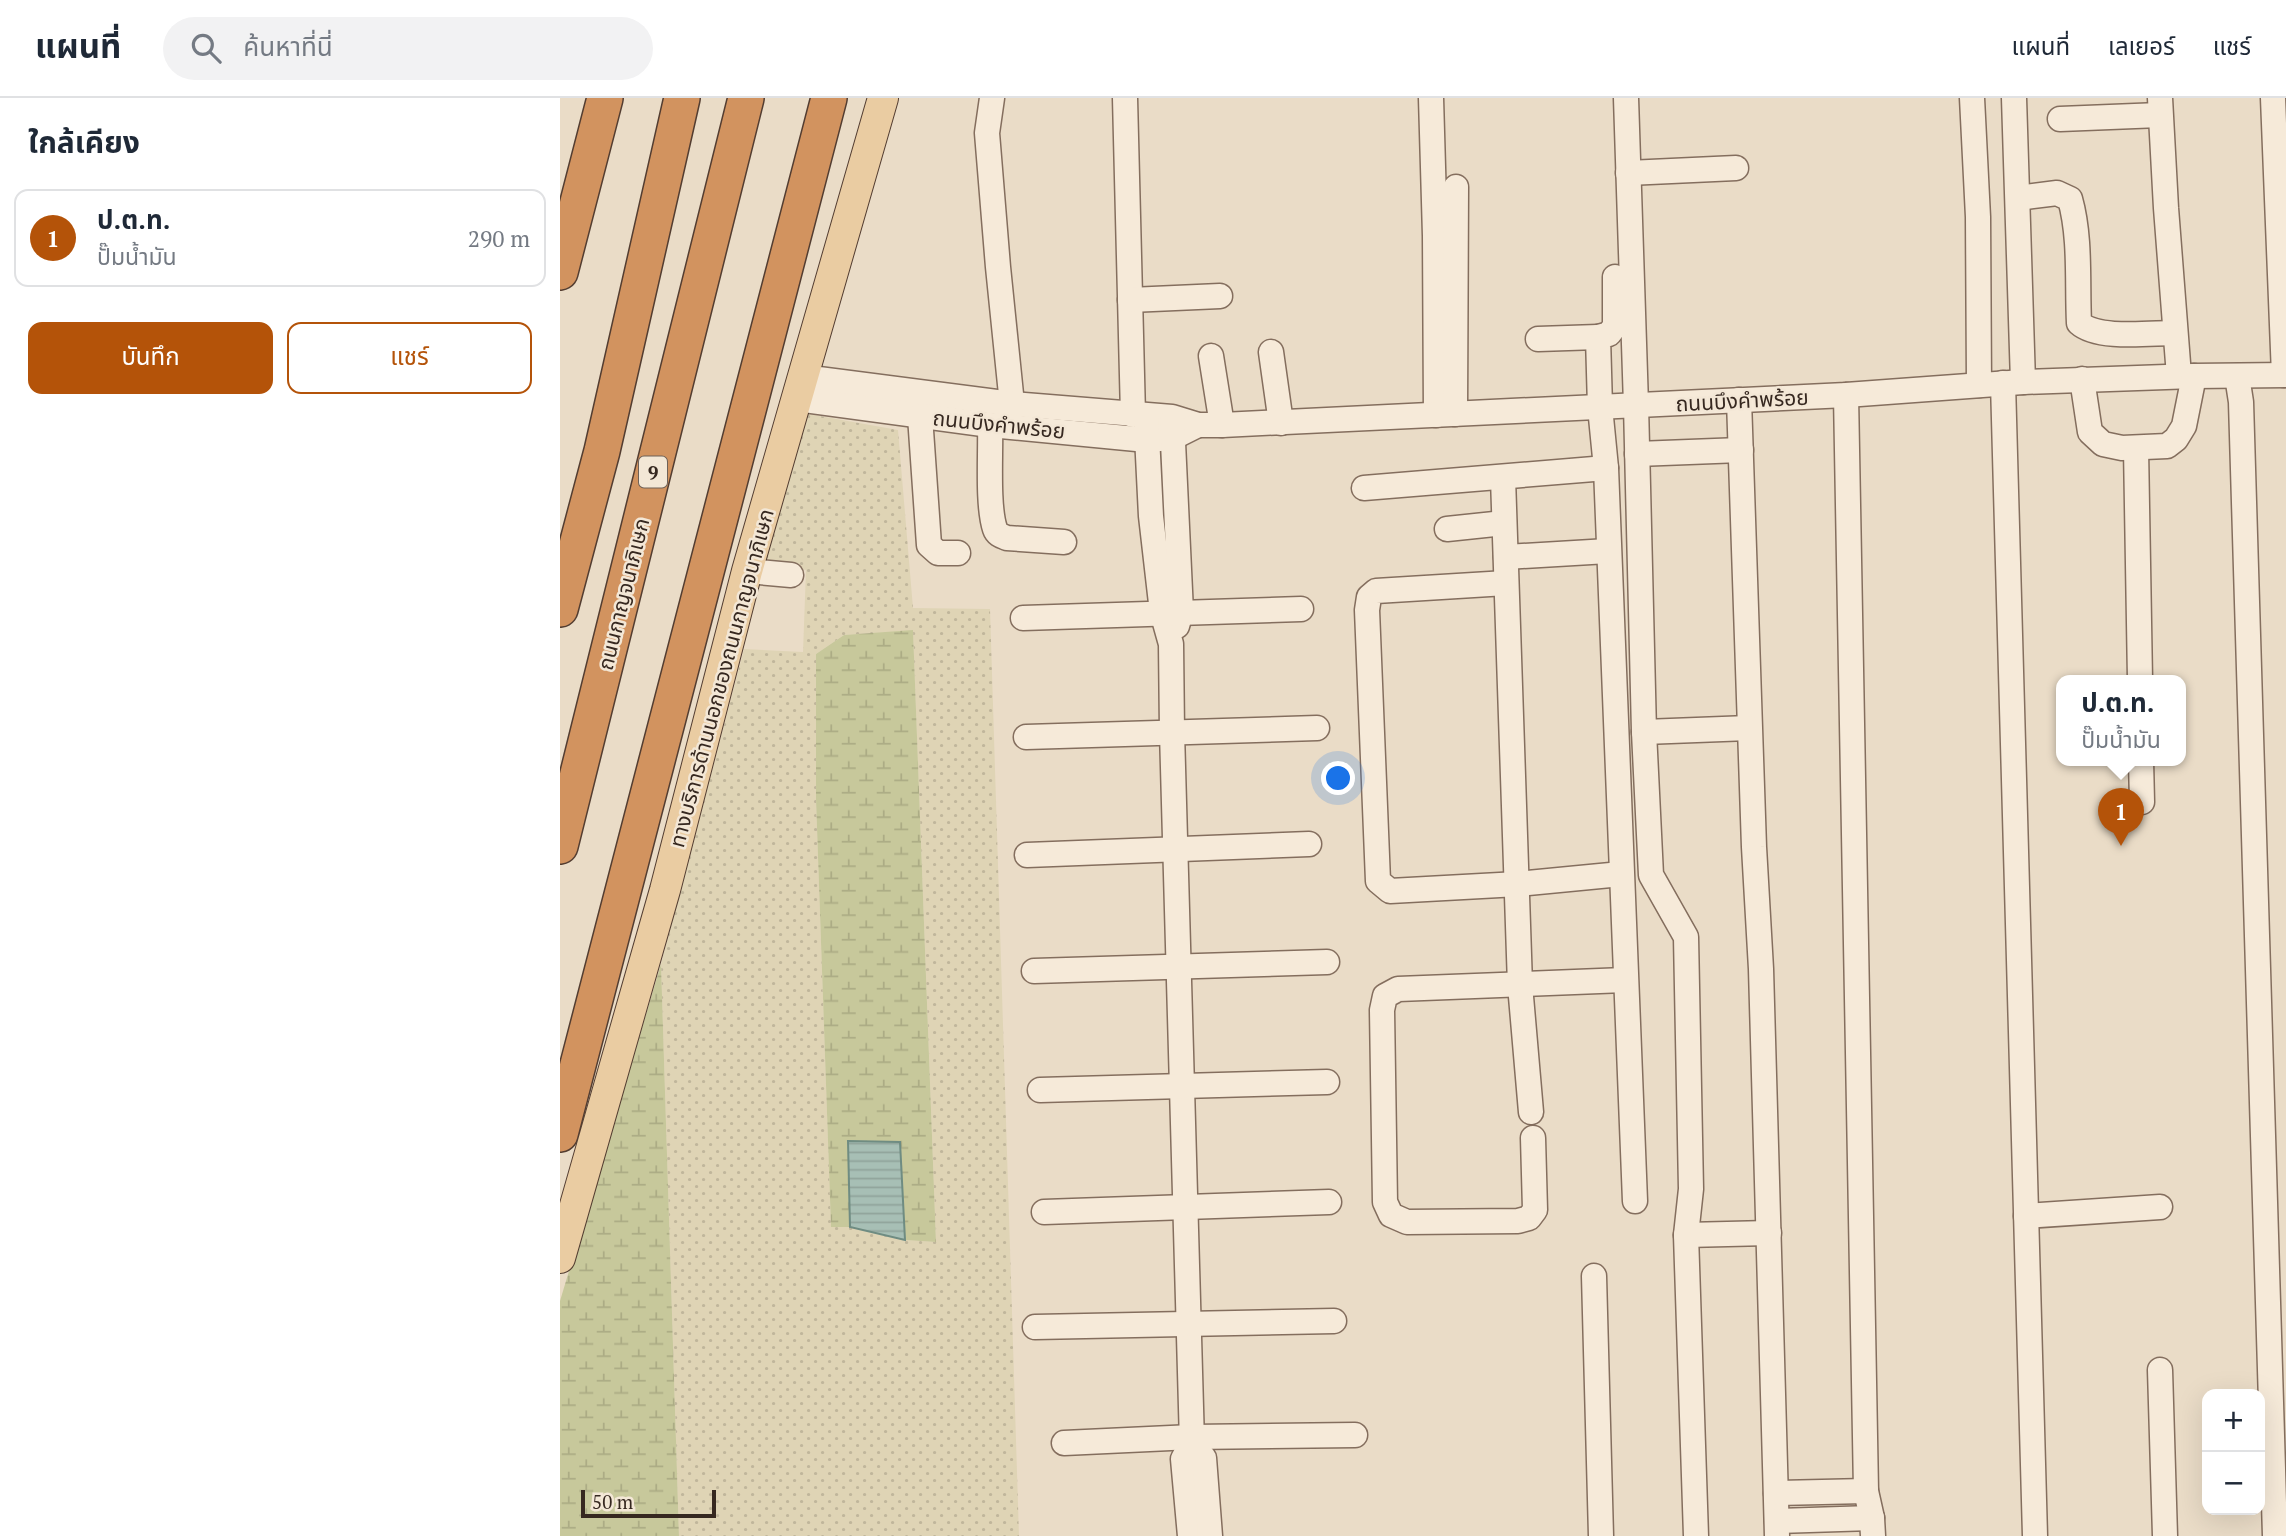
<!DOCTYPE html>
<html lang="th">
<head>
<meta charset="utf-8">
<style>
  :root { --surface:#fff; --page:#f2f2f3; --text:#1f2937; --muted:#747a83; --line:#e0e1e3; --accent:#b45309 }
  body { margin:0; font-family:"PT Serif","Noto Sans Thai",serif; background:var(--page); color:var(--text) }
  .controls { position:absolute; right:21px; bottom:21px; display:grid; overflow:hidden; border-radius:14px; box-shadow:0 7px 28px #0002 }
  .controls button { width:63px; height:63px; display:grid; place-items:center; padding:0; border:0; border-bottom:2px solid var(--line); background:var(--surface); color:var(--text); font:35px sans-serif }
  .scale { position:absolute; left:21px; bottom:18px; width:135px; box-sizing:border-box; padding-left:7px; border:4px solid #362820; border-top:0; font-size:19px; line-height:24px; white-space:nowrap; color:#362820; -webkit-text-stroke:5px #f3e7d6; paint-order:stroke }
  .you { position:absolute; left:779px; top:681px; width:24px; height:24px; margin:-18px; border:5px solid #fff; border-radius:50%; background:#1a73e8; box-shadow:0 0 0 10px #1a73e833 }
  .badge { display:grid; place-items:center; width:46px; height:46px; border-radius:50%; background:var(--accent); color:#fff; font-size:23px; font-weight:700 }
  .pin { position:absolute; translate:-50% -58px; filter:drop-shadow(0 2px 4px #0008) }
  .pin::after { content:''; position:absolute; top:37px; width:24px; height:21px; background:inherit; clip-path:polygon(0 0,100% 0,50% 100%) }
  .popup { position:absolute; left:1496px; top:577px; width:130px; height:91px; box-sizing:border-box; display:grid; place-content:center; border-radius:14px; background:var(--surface); filter:drop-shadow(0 2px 5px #0005); font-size:23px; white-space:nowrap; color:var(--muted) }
  .popup b { font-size:26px; color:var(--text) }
  .popup::after { content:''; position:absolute; left:50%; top:100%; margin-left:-14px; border:14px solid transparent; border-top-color:var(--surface) }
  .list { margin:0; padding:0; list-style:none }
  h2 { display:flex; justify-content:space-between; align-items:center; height:91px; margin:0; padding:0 28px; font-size:30px }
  h2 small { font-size:23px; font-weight:400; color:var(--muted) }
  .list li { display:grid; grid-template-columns:46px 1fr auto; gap:21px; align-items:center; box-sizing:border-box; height:98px; margin:0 14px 14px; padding:0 14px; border:2px solid var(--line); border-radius:14px }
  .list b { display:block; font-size:26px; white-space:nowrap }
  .list p { margin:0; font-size:23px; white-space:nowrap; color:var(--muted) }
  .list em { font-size:23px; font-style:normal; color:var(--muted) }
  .actions { display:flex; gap:14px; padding:21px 28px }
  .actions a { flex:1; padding:16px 0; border:2px solid var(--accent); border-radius:14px; text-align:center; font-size:24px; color:var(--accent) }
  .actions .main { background:var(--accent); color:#fff }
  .icon { flex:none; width:38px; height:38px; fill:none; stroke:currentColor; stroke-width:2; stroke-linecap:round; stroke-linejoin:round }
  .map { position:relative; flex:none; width:1726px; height:1438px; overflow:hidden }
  header { display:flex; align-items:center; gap:42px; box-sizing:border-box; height:98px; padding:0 35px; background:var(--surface); border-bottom:2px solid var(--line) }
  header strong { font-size:33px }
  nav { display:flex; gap:38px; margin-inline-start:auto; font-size:24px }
  .search { width:490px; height:63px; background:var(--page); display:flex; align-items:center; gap:18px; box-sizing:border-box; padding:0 24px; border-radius:38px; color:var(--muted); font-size:26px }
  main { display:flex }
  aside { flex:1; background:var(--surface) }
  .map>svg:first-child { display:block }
  .farmland { fill:url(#farmland-dots); fill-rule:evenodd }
  .wetland { fill:url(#wetland-marsh) }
  .water { fill:url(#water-rules); stroke:#6f8c82; stroke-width:2 }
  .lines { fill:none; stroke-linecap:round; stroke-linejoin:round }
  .minor-casing { stroke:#846e5e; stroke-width:27 }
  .major-casing { stroke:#533d31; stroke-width:32 }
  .highway-casing { stroke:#533d31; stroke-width:38 }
  .minor { stroke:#f6ead9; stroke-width:24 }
  .major { stroke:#eacca2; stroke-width:30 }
  .highway { stroke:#d2935f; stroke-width:35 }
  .labels { text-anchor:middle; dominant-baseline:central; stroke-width:5; stroke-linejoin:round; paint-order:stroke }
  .shield { fill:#f3e7d6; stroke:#6f6157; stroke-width:2 }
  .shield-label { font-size:19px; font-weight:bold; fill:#362820 }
  .street-label { font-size:21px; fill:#362820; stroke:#f3e7d6 }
</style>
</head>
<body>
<header>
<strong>แผนที่</strong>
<div class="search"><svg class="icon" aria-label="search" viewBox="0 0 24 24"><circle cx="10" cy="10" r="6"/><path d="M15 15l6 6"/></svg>ค้นหาที่นี่</div>
<nav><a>แผนที่</a><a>เลเยอร์</a><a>แชร์</a></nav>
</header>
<main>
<aside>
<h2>ใกล้เคียง<small></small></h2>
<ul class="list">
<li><span class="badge">1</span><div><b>ป.ต.ท.</b><p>ปั๊มน้ำมัน</p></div><em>290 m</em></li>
</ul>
<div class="actions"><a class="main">บันทึก</a><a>แชร์</a></div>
</aside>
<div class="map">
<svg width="1726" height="1438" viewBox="0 0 1726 1438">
  <defs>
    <pattern id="farmland-dots" width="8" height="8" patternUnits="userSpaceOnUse" patternTransform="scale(1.75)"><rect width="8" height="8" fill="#dfd4b5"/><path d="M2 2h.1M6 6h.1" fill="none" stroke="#c0b69b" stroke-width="1.8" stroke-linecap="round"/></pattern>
    <pattern id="wetland-marsh" width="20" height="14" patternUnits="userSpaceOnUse" patternTransform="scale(1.75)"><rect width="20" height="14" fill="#c7c89b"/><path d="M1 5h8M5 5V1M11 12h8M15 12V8" fill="none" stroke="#acac85"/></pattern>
    <pattern id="water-rules" width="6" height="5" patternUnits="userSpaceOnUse" patternTransform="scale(1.75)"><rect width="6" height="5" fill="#a7bfb5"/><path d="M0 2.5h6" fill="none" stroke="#90a49b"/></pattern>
  </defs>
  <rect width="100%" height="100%" fill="#eadcc7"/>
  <!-- farmland -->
  <path class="farmland" d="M243 315 338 332 353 510 430 511 459 1438H119L101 866 184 551 243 554 246 472 202 464ZM353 533 376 1144 345 1142 290 1129 271 1128 256 702V556L284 537Z"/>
  <!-- wetland -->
  <g class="wetland">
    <path d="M353 532 376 1144 345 1142 340 1044 288 1043 290 1129H271L256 702V556L284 537Z"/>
    <path d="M101 866 119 1438H0V1203Z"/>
  </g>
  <!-- water -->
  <path class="water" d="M288 1043 340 1044 345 1142 290 1129Z"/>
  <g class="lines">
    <defs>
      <g id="minor">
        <path d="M432 0 427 35 438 169 452 306"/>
        <path d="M565 0 573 317"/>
        <path d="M871 0 875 138 876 317"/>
        <path d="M1066 0 1076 307 1084 634 1091 777 1126 839 1131 1091 1126 1137 1136 1438"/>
        <path d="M1412 0 1418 119 1419 287"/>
        <path d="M1454 0 1463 284"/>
        <path d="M1600 0 1606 110 1619 278"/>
        <path d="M1713 0 1724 277"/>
        <path d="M1500 21 1600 17"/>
        <path d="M1068 75 1176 70"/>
        <path d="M1458 100 1497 95 1510 101C1521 140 1517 185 1519 225 1538 242 1590 235 1615 235"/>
        <path d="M1055 179V228L1049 236 1038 239 1040 309 1046 370 1075 1103"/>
        <path d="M570 202 660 198"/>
        <path d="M978 241 1038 239"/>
        <path d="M711 254 721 325"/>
        <path d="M651 258 662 327"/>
        <path d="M1677 278 1681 304 1715 1438"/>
        <path d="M243 279 452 306 612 319 638 327H662L1286 297 1463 284 1634 278 1726 277"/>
        <path d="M1522 281 1530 334 1543 346 1562 350 1607 348 1616 341 1624 328 1634 278"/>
        <path d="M1443 285 1475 1438"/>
        <path d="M1286 297 1306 1393 1312 1420 1313 1438"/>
        <path d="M237 301 430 327 587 342 612 340 638 327"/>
        <path d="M1179 302 1194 749 1201 871 1217 1438"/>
        <path d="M895 316 896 89"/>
        <path d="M360 318 369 447 378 455H398"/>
        <path d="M586 318 591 418 602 514 611 546 612 634 632 1345 623 1361 630 1438"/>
        <path d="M612 323 621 514 617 528"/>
        <path d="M430 327C431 354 427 407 435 431 437 437 442 438 447 440L504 444"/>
        <path d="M1576 350 1580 582"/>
        <path d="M1077 356 1181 352"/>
        <path d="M943 380 960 887 971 1014"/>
        <path d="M804 390 1046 370"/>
        <path d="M887 431 944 425"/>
        <path d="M946 459 1048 453"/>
        <path d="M187 473 231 477"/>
        <path d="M946 485 816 493 809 499 807 512 818 783 830 793 958 786 1061 776"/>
        <path d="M463 520 741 511"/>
        <path d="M1084 634 1189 630"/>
        <path d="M466 639 757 630"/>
        <path d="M1581 662 1582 704"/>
        <path d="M467 757 749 746"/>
        <path d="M474 873 767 864"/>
        <path d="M480 992 767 984"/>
        <path d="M973 1040 975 1112 969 1120 958 1123 847 1124 831 1117 825 1104 822 912 825 898 838 891 1065 882"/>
        <path d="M484 1114 769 1104"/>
        <path d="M1466 1118 1600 1109"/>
        <path d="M1126 1137 1209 1135"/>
        <path d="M1034 1178 1041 1438"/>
        <path d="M475 1229 774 1223"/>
        <path d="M1600 1272 1605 1438"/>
        <path d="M504 1345 632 1339 795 1337"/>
        <path d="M632 1345 644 1360 650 1438"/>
        <path d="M1216 1395 1306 1393"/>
        <path d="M1217 1423 1312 1420"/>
      </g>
      <path id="major" d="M0 1160 105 792 187 473 323 0"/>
      <g id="highway">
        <path d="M0 174 45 0"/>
        <path d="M0 511 42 353 122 0"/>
        <path d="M0 748 186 0"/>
        <path d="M0 1036 269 0"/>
      </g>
    </defs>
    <!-- minor casing -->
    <use href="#minor" class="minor-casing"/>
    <!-- major casing -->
    <use href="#major" class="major-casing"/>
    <!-- highway casing -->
    <use href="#highway" class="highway-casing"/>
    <!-- minor -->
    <use href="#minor" class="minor"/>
    <!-- major -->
    <use href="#major" class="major"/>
    <!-- highway -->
    <use href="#highway" class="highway"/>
  </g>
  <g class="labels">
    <!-- shield labels -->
    <rect class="shield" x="79" y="358.5" width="28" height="31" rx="5"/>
    <g class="shield-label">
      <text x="93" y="374">9</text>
    </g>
    <!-- street labels -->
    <g class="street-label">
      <text transform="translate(1182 302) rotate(-3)">ถนนบึงคำพร้อย</text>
      <text transform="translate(439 326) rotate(6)">ถนนบึงคำพร้อย</text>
      <text transform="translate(63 496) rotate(-76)">ถนนกาญจนาภิเษก</text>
      <text transform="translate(161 580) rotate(-75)">ทางบริการด้านนอกของถนนกาญจนาภิเษก</text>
    </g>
  </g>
</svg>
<div class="controls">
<button>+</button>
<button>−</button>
</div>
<div class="scale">50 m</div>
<div class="you"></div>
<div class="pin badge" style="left:1561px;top:748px">1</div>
<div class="popup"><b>ป.ต.ท.</b>ปั๊มน้ำมัน</div>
</div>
</main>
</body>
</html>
